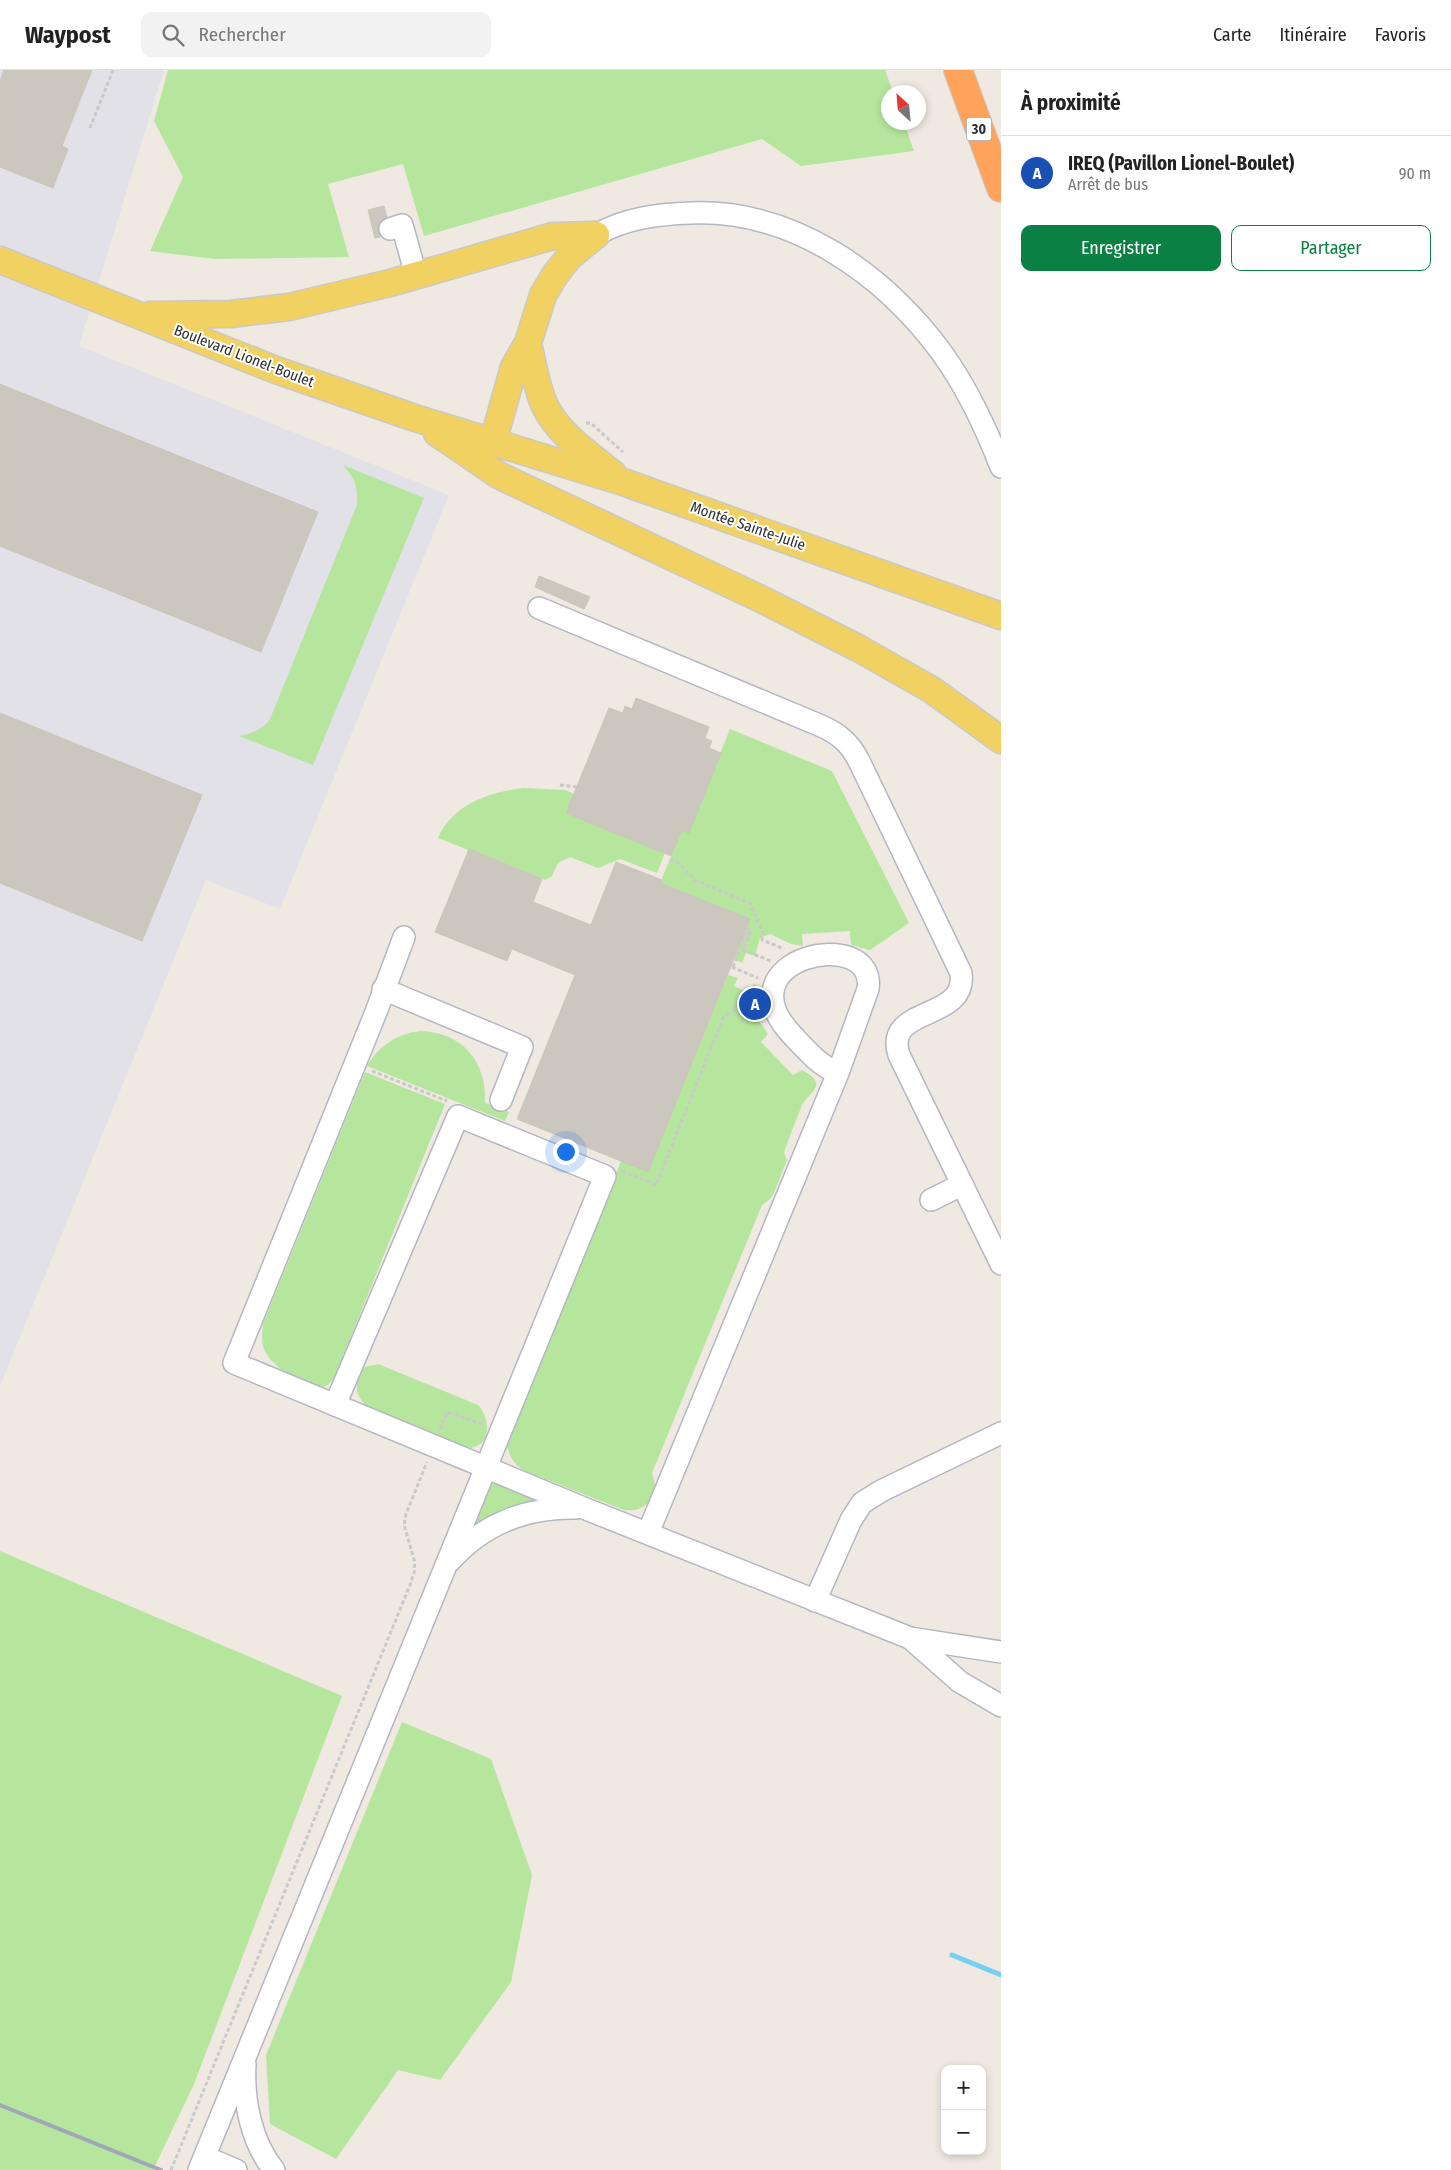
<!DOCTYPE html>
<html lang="fr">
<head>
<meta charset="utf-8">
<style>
  :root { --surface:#fff; --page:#f2f2f2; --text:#222; --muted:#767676; --line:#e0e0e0; --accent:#0b8043 }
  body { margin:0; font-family:"Fira Sans Condensed",sans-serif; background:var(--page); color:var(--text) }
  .controls { position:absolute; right:15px; bottom:15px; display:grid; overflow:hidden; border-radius:10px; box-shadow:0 2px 8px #0003 }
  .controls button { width:45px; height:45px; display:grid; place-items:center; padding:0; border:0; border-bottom:1px solid var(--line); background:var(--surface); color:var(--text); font:25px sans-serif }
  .compass { position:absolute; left:881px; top:15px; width:45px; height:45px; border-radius:50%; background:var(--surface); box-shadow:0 2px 8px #0003; rotate:334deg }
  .you { position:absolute; left:565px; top:1081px; width:18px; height:18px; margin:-12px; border:4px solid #fff; border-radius:50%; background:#1a73e8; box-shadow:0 0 0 8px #1a73e833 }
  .badge { display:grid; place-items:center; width:32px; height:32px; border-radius:50%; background:var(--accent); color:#fff; font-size:16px; font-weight:700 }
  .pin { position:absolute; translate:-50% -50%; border:2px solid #fff; box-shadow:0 1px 5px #0006 }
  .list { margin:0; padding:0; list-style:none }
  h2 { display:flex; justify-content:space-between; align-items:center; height:65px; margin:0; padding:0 20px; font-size:21px }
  h2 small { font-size:16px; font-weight:400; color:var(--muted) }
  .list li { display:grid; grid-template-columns:32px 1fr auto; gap:15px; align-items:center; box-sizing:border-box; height:75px; padding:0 20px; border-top:1px solid var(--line) }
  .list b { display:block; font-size:19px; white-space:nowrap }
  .list p { margin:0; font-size:16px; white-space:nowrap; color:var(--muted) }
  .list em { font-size:16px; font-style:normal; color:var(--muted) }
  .actions { display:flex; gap:10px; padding:15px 20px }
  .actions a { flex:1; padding:11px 0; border:1px solid var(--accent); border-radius:10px; text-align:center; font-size:18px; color:var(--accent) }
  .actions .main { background:var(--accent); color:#fff }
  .icon { flex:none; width:28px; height:28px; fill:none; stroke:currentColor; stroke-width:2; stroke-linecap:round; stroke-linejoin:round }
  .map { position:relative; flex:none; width:1001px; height:2100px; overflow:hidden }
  header { display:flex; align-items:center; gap:30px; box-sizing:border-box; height:70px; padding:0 25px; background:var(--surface); border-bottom:1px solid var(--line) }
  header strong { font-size:24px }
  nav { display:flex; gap:28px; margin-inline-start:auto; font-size:18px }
  .search { width:350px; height:45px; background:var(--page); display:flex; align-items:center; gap:12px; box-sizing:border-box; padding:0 18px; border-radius:10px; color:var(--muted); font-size:19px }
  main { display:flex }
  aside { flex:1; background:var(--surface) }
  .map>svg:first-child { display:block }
  .industrial { fill:#e3e1e8 }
  .green { fill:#b6e59e }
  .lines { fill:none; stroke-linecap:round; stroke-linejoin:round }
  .stream { stroke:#75cff0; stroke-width:5 }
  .building { fill:#cbc7bf; stroke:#cbc5ba }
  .minor-casing { stroke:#b4b7c1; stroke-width:24 }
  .major-casing { stroke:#c9c9c9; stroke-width:29 }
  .highway-casing { stroke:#c9c9c9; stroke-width:30 }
  .path { stroke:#c9c9c9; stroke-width:3; stroke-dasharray:4 2.5; stroke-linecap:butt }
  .minor { stroke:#fff; stroke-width:21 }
  .major { stroke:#f2d163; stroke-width:26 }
  .highway { stroke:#ffa35c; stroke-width:28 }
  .rail { stroke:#a3a6b8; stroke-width:4 }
  .labels { text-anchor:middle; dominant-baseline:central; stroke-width:4; stroke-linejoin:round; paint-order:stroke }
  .shield { fill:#fff; stroke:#6d6d6d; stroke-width:1 }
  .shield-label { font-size:14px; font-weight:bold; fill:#2e2e2e }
  .street-label { font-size:15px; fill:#2e2e2e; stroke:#fff }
</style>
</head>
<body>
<header>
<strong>Waypost</strong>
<div class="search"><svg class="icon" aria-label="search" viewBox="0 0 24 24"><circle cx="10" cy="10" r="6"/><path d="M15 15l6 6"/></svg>Rechercher</div>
<nav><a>Carte</a><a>Itinéraire</a><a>Favoris</a></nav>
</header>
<main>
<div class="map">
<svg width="1001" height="2100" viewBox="0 0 1001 2100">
  <rect width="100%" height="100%" fill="#efe9e1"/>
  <!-- industrial -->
  <path class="industrial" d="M0 0H164L79 276 449 425 280 839 206 810 0 1316Z"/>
  <!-- green -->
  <g class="green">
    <path d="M168 0H885L893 22H888V52L904 53 914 81 801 96 762 69 424 166 403 94 328 114 349 187 214 189 150 181 183 107 154 51Z"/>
    <path d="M343 395 424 428 313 695 239 666C251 663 263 660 270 649L357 435C358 417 355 408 343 395Z"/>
    <path d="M730 659 832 701 909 853 870 880 851 875 850 861 802 864 803 876 791 874 770 864 760 868 755 886 746 883 742 893 734 889 750 849 660 813 682 760 689 762Z"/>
    <path d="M524 718 565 720 574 724 567 743 665 783 657 803 620 789 598 798 570 787 558 793 552 806 545 810 438 768C453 734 490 722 524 718Z"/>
    <path d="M728 905 738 908 734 916 750 923 747 928 748 934 755 937 757 948 768 964 761 972 793 1005 802 1000C829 1015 811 1020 802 1035L785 1079 784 1083 787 1090 773 1125 770 1129 762 1135 652 1403 656 1418C649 1434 643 1442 624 1440L525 1401C514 1394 510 1388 507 1376L621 1091 648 1101Z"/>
    <path d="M420 961C462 962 487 991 485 1033L509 1042 505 1051 367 996C379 976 396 964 420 961Z"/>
    <path d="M365 1002 445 1034 335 1306C332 1311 329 1315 323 1317 308 1321 271 1296 265 1281 261 1273 262 1263 263 1254Z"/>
    <path d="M378 1294 478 1335C490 1348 493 1376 469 1378L368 1337C354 1326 353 1310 365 1297Z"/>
    <path d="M493 1414 501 1415 536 1431 510 1438 491 1445 472 1457 490 1416Z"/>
    <path d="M0 1481 342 1626 194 2014 153 2100H0Z"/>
    <path d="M402 1652 491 1689 532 1805 511 1912 440 2010 398 2000 336 2089 270 2054 266 1985Z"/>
  </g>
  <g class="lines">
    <!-- stream -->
    <path class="stream" d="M952 1885 1001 1905"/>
  </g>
  <!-- building -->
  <g class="building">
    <path d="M4 0H92L62 76 68 79 53 118 0 97V11Z"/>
    <path d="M384 136 387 147 381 150 378 156 380 167 375 168 368 140Z"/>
    <path d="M0 314 318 442 261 582 0 476Z"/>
    <path d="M539 506 590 527 584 539 535 517Z"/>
    <path d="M636 628 709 657 705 668 712 671 709 678 721 683 689 763 682 760 671 786 566 743 609 638 623 643 625 636 632 639Z"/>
    <path d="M0 643 202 725 142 871 0 813Z"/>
    <path d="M469 779 542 809 533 832 591 855 616 792 662 810 660 813 750 849 648 1102 517 1049 575 905 512 879 507 891 435 862Z"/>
  </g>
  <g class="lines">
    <defs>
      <g id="minor">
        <path d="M390 159 402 155 416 205"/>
        <path d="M596 165C625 148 659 144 691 143 793 139 884 204 942 283 967 318 986 358 1001 397"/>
        <path d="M539 538 819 655C838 663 850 673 859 691L961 903C968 952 883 935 899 985L1001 1194"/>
        <path d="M404 867 376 942 234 1293 586 1439 910 1568 1001 1582"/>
        <path d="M383 919 522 977 501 1030"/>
        <path d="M931 1130 961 1115"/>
        <path d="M648 1463 838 1003 868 919C878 854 716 887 794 967 807 981 820 996 838 1003"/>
        <path d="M450 1491C483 1454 527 1437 576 1438"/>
        <path d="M815 1531 851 1450 862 1433 881 1421 1001 1363"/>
        <path d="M910 1568 960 1612 1001 1636"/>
        <path d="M245 1994C243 2030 251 2072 274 2100"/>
        <path d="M205 2087 236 2100"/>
        <path d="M199 2100 605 1106 458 1046 335 1335"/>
      </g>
      <g id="major">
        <path d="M0 190 276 300 415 348 623 412 1001 546"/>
        <path d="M150 245 231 244 289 237 390 213 553 166 596 165"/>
        <path d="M528 273C533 294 536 317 545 336 559 365 589 384 613 404"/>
        <path d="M437 363 500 406 763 530 858 578 932 620 1001 670"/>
        <path d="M493 372 514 297 528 273 543 225 555 205 569 187 596 165"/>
      </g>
      <path id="highway" d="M958 0 1001 118"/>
    </defs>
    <!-- minor casing -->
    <use href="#minor" class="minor-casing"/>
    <!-- major casing -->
    <use href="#major" class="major-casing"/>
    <!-- highway casing -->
    <use href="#highway" class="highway-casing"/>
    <!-- path -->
    <g class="path">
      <path d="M90 58 113 0"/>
      <path d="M586 353H590L594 356 623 382"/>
      <path d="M560 715 577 717"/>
      <path d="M670 789 679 793 695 810 750 833 763 863 762 870 784 879"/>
      <path d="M732 897 758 908"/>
      <path d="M733 897 748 859 751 860 743 880 771 891"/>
      <path d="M372 1001 447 1031"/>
      <path d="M622 1101 656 1115 723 948 748 930 755 915"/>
      <path d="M440 1359 447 1342 485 1355"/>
      <path d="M171 2100 410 1515 415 1500 414 1489 404 1455 406 1444 427 1392"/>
    </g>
    <!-- minor -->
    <use href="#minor" class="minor"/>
    <!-- major -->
    <use href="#major" class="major"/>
    <!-- highway -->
    <use href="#highway" class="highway"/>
    <!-- rail -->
    <path class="rail" d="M0 2035 161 2100"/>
  </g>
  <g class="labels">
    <!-- shield labels -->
    <rect class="shield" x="966.5" y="47.5" width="25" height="23" rx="4"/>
    <g class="shield-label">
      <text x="979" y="59">30</text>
    </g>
    <!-- street labels -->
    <g class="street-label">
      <text transform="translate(244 286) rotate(21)">Boulevard Lionel-Boulet</text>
      <text transform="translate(748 456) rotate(19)">Montée Sainte-Julie</text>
    </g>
  </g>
</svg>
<div class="controls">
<button>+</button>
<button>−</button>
</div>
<svg class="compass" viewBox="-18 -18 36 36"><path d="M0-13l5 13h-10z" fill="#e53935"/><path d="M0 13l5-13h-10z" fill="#767676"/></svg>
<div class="you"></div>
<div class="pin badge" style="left:755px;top:934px;background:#1a4fb4">A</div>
</div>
<aside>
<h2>À proximité<small></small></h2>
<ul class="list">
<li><span class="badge" style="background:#1a4fb4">A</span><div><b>IREQ (Pavillon Lionel-Boulet)</b><p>Arrêt de bus</p></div><em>90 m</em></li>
</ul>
<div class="actions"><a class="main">Enregistrer</a><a>Partager</a></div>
</aside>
</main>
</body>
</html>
